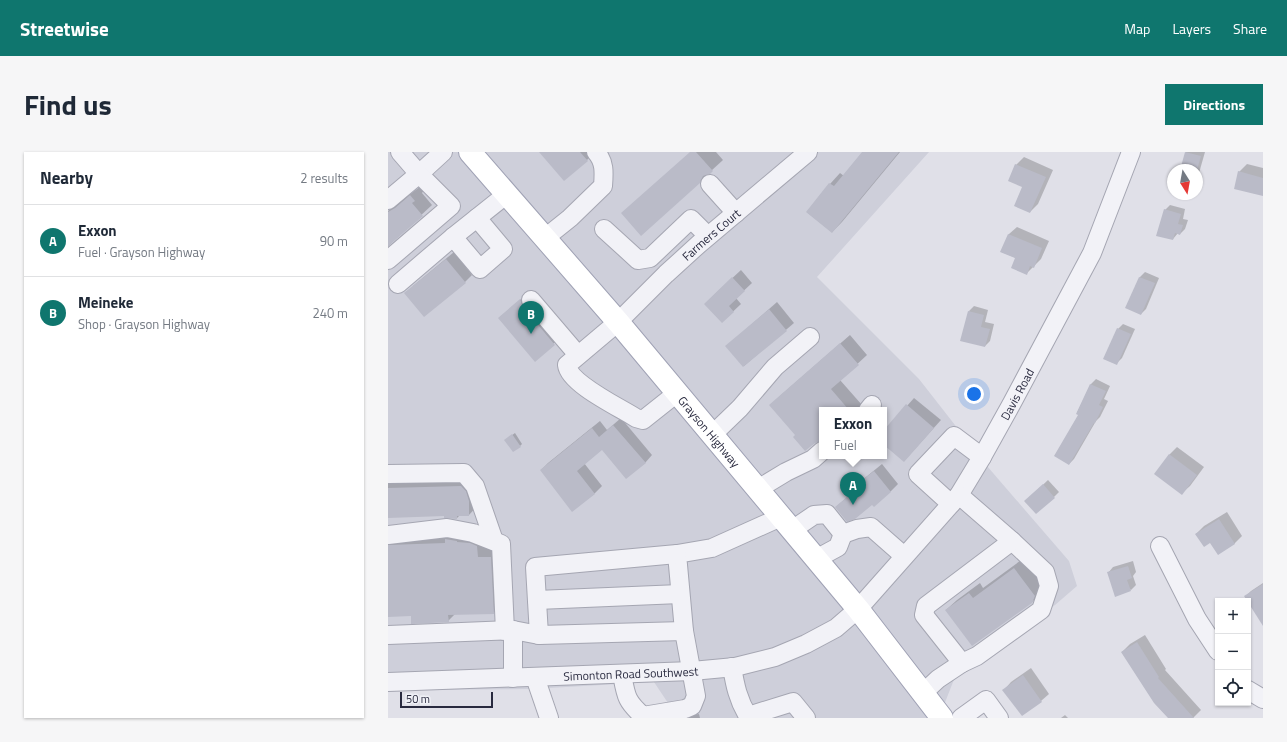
<!DOCTYPE html>
<html lang="en">
<head>
<meta charset="utf-8">
<style>
  :root { --surface:#fff; --page:#f6f6f7; --text:#1f2937; --muted:#747a83; --line:#e0e1e3; --accent:#0f766e }
  body { margin:0; font-family:"Titillium Web",sans-serif; background:var(--page); color:var(--text) }
  .controls { position:absolute; right:12px; bottom:12px; display:grid; overflow:hidden; border-radius:0px; box-shadow:0 1px 3px #0004 }
  .controls button { width:36px; height:36px; display:grid; place-items:center; padding:0; border:0; border-bottom:1px solid var(--line); background:var(--surface); color:var(--text); font:20px sans-serif }
  .compass { position:absolute; left:779px; top:12px; width:36px; height:36px; border-radius:50%; background:var(--surface); box-shadow:0 1px 3px #0004; rotate:169deg }
  .scale { position:absolute; left:12px; bottom:10px; width:93px; box-sizing:border-box; padding-left:4px; border:2px solid #292a3f; border-top:0; font-size:11px; line-height:14px; white-space:nowrap; color:#292a3f; -webkit-text-stroke:3px #eff0f6; paint-order:stroke }
  .you { position:absolute; left:586px; top:242px; width:14px; height:14px; margin:-10px; border:3px solid #fff; border-radius:50%; background:#1a73e8; box-shadow:0 0 0 6px #1a73e833 }
  .badge { display:grid; place-items:center; width:26px; height:26px; border-radius:50%; background:var(--accent); color:#fff; font-size:13px; font-weight:700 }
  .pin { position:absolute; translate:-50% -33px; filter:drop-shadow(0 1px 2px #0008) }
  .pin::after { content:''; position:absolute; top:21px; width:14px; height:12px; background:inherit; clip-path:polygon(0 0,100% 0,50% 100%) }
  .popup { position:absolute; left:431px; top:255px; width:68px; height:52px; box-sizing:border-box; display:grid; place-content:center; border-radius:0px; background:var(--surface); filter:drop-shadow(0 1px 3px #0005); font-size:13px; white-space:nowrap; color:var(--muted) }
  .popup b { font-size:15px; color:var(--text) }
  .popup::after { content:''; position:absolute; left:50%; top:100%; margin-left:-8px; border:8px solid transparent; border-top-color:var(--surface) }
  .list { margin:0; padding:0; list-style:none }
  h2 { display:flex; justify-content:space-between; align-items:center; height:52px; margin:0; padding:0 16px; font-size:17px }
  h2 small { font-size:13px; font-weight:400; color:var(--muted) }
  .list li { display:grid; grid-template-columns:26px 1fr auto; gap:12px; align-items:center; box-sizing:border-box; height:72px; padding:0 16px; border-top:1px solid var(--line) }
  .list b { display:block; font-size:15px; white-space:nowrap }
  .list p { margin:0; font-size:13px; white-space:nowrap; color:var(--muted) }
  .list em { font-size:13px; font-style:normal; color:var(--muted) }
  .icon { flex:none; width:22px; height:22px; fill:none; stroke:currentColor; stroke-width:2; stroke-linecap:round; stroke-linejoin:round }
  .map { position:relative; flex:none; width:875px; height:566px; overflow:hidden; border-radius:0px }
  header { display:flex; align-items:center; gap:24px; box-sizing:border-box; height:56px; padding:0 20px; background:var(--accent); color:#fff }
  header strong { font-size:19px }
  nav { display:flex; gap:22px; margin-inline-start:auto; font-size:14px }
  .intro { display:flex; align-items:center; justify-content:space-between; box-sizing:border-box; height:96px; padding:0 24px }
  h1 { margin:0; font-size:28px }
  .button { padding:10px 18px; border-radius:0px; background:var(--accent); color:#fff; font-size:14px; font-weight:700 }
  main { display:flex; gap:24px; padding:0 24px }
  aside { flex:1; background:var(--surface); border-radius:0px; box-shadow:0 1px 3px #0004 }
  .map>svg:first-child { display:block }
  .built { fill:#cecfda; fill-rule:evenodd }
  .shadow { fill:#0003 }
  .building { fill:#babbc8 }
  .lines { fill:none; stroke-linecap:round; stroke-linejoin:round }
  .minor-casing { stroke:#a5a6b2; stroke-width:20 }
  .major-casing { stroke:#9fa1b4; stroke-width:24 }
  .minor { stroke:#f2f2f7; stroke-width:18 }
  .major { stroke:#fff; stroke-width:22 }
  .labels { text-anchor:middle; dominant-baseline:central; stroke-width:3; stroke-linejoin:round; paint-order:stroke }
  .street-label { font-size:12px; fill:#292a3f; stroke:#eff0f6 }
</style>
</head>
<body>
<header>
<strong>Streetwise</strong>
<nav><a>Map</a><a>Layers</a><a>Share</a></nav>
</header>
<div class="intro"><h1>Find us</h1><a class="button">Directions</a></div>
<main>
<aside>
<h2>Nearby<small>2 results</small></h2>
<ul class="list">
<li><span class="badge">A</span><div><b>Exxon</b><p>Fuel · Grayson Highway</p></div><em>90 m</em></li>
<li><span class="badge">B</span><div><b>Meineke</b><p>Shop · Grayson Highway</p></div><em>240 m</em></li>
</ul>
</aside>
<div class="map">
<svg width="875" height="566" viewBox="0 0 875 566">
  <rect width="100%" height="100%" fill="#e0e0e8"/>
  <!-- built -->
  <path class="built" d="M0 0H541L429 125 531 227 599 314 681 409 689 434 667 453 567 525 554 558 558 566H290L266 530 143 537 0 538ZM434 258H496V304H434Z"/>
  <!-- shadow -->
  <g class="shadow">
    <path d="M153 0H207L199 8Z"/>
    <path d="M302 0H328L335 8 311 30Z"/>
    <path d="M476 0H512L454 70 444 80 419 60 442 32 452 21 456 24Z"/>
    <path d="M798 0H817L809 28V18H793Z"/>
    <path d="M636 5 665 18 650 52 642 60 635 34 628 13Z"/>
    <path d="M859 12 875 16V43L851 20Z"/>
    <path d="M33 34 36 38 34 41 44 53 0 94V59Z"/>
    <path d="M782 53 797 57 795 67 800 68 797 77 792 82 790 81 785 87 777 58Z"/>
    <path d="M629 75 661 89 653 107 638 122 628 106 614 100 621 82Z"/>
    <path d="M66 100 84 123 77 130 25 134Z"/>
    <path d="M353 118 364 131 348 146 353 152 334 170 325 144Z"/>
    <path d="M757 120 771 126 758 157 753 162 739 155 752 125Z"/>
    <path d="M140 141 174 184 147 208 111 166Z"/>
    <path d="M389 150 406 171 356 214 339 194Z"/>
    <path d="M586 154 600 158 597 170 606 172 602 189 597 194 581 159Z"/>
    <path d="M735 172 747 177 734 206 729 211 730 177Z"/>
    <path d="M462 183 479 203 452 228 474 253 470 258H434V288L408 283 392 244Z"/>
    <path d="M708 227 722 234 716 247 720 249 712 265 708 269 686 307 681 312 691 262 689 261 703 232Z"/>
    <path d="M526 246 553 268 516 309 496 292V280Z"/>
    <path d="M233 266 264 303 257 311 214 297 196 311 214 334 207 341 185 358 153 318 160 311 212 269 219 278Z"/>
    <path d="M127 281 134 292 132 294 120 286Z"/>
    <path d="M789 295 816 315 802 334 794 341 768 321 782 302Z"/>
    <path d="M494 312 510 332 503 339 486 353 484 351 448 355 472 334 470 332 478 325Z"/>
    <path d="M83 324 91 352 81 363H72L69 366 57 363 0 365V332L6 326Z"/>
    <path d="M660 328 671 340 666 345 643 344Z"/>
    <path d="M839 360 854 384 846 392 822 390 808 382 816 374Z"/>
    <path d="M64 381 113 395 116 451 105 461 67 462 60 469 24 463 0 464V390Z"/>
    <path d="M636 406 656 433 654 440 643 451 558 458 569 448 592 431 595 436Z"/>
    <path d="M745 409 748 420 745 424 748 433 743 438 720 421 725 415Z"/>
    <path d="M875 431V465L858 444 863 439Z"/>
    <path d="M757 483 778 517 777 518 813 558 805 566H781L734 500 742 492Z"/>
    <path d="M643 516 661 542 653 549 616 538 623 530Z"/>
    <path d="M311 562 312 566H281L297 564Z"/>
    <path d="M677 563 680 566H673Z"/>
  </g>
  <!-- building -->
  <g class="building">
    <path d="M151 0H192L200 9 176 29Z"/>
    <path d="M302 0H308L325 19 322 22 315 24 312 31 253 84 233 61Z"/>
    <path d="M474 0H511L444 81 418 60 441 31 446 34Z"/>
    <path d="M797 0 813 4 809 18H792Z"/>
    <path d="M627 12 658 25 642 61 626 54 634 35 620 29Z"/>
    <path d="M850 19 875 26V44L846 37Z"/>
    <path d="M22 43 27 49 24 51 35 64 0 94V60L7 56Z"/>
    <path d="M776 57 793 62 790 72 795 73 792 83 787 81 785 88 768 84Z"/>
    <path d="M620 82 654 96 646 116 642 114 639 123 623 116 627 106 612 100Z"/>
    <path d="M58 107 78 131 36 165 16 141Z"/>
    <path d="M344 125 357 139 341 154 346 160 334 171 316 152Z"/>
    <path d="M751 125 767 131 753 163 737 156Z"/>
    <path d="M132 147 135 155 167 193 147 210 110 166Z"/>
    <path d="M381 157 399 179 355 215 337 194Z"/>
    <path d="M580 159 596 163 593 175 602 177 597 195 572 189Z"/>
    <path d="M729 176 743 182 729 213 715 207Z"/>
    <path d="M452 191 471 213 443 237 461 258H434V289L427 291 417 299 405 285 407 283 381 253Z"/>
    <path d="M702 232 718 239 711 253 715 255 707 271H706L681 313 666 304 690 263 688 262Z"/>
    <path d="M518 252 546 276 516 310 496 293V278Z"/>
    <path d="M225 273 258 311 238 327 214 298 189 319 207 342 184 360 152 318 204 276 211 285Z"/>
    <path d="M124 282 133 295 125 300 116 288Z"/>
    <path d="M781 302 809 323 794 343 766 322Z"/>
    <path d="M486 319 503 340 486 355 484 353 467 367 459 370 447 355 471 335 469 332Z"/>
    <path d="M655 332 667 346 648 362 636 349Z"/>
    <path d="M73 334 78 339 81 349V364H69V367L56 366V364L0 366V336Z"/>
    <path d="M831 367 847 392 830 403 822 391 816 395 807 382Z"/>
    <path d="M57 387 69 389V390L82 391 89 394 90 405H103L106 462 60 463 61 470 23 472V464L0 465V393L57 391Z"/>
    <path d="M740 414 744 426 739 428 743 439 727 445 719 420Z"/>
    <path d="M626 416 647 444 644 451 584 494 557 458 581 441 585 446Z"/>
    <path d="M875 432V474L856 444Z"/>
    <path d="M749 490 771 525 770 526 806 566H780L766 551 733 500Z"/>
    <path d="M635 523 654 550 634 564 614 538Z"/>
  </g>
  <g class="lines">
    <defs>
      <g id="minor">
        <path d="M12 0 31 22 55 0"/>
        <path d="M322 32 348 61"/>
        <path d="M0 48 31 22 63 54 0 108"/>
        <path d="M216 77 250 108 262 106 303 67 320 84"/>
        <path d="M65 85 92 117 115 97 89 66"/>
        <path d="M157 86 182 66 215 34C216 21 217 10 208 0"/>
        <path d="M10 132 65 85 119 42"/>
        <path d="M143 148 190 203"/>
        <path id="s1" d="M289 241 255 268 248 266C233 256 181 232 179 213L230 170 278 122 311 92 420 0"/>
        <path d="M480 258 484 253"/>
        <path d="M324 283 352 256 387 215 422 185"/>
        <path d="M0 322 76 321 87 334 106 389"/>
        <path d="M370 337 398 320 425 307 434 299"/>
        <path d="M563 352 530 322 566 284 594 305"/>
        <path d="M404 378 426 363 439 362 455 382 469 377 483 375 516 404"/>
        <path d="M0 383 59 376 85 381 113 392 117 479"/>
        <path d="M772 394 809 467 830 499"/>
        <path d="M428 407 450 395 455 382"/>
        <path d="M149 448 292 442"/>
        <path d="M125 478 151 483 296 479 308 544 304 554 297 557 255 564C238 549 238 544 234 522"/>
        <path d="M296 479 289 402 324 396 393 365"/>
        <path d="M0 483 125 478V526"/>
        <path d="M151 483 147 415 289 402"/>
        <path d="M574 511 589 504 653 458 661 434 657 420 624 389"/>
        <path d="M344 515C347 533 350 548 360 564L405 550 418 566"/>
        <path d="M147 525 161 566"/>
        <path id="s2" d="M0 530 304 519 347 515 387 505 418 492 448 476 470 457 571 343 594 305 624 251 704 101 743 0"/>
        <path d="M860 538 875 547"/>
        <path d="M535 541 550 527 574 511 536 463 538 454 624 389 571 343"/>
        <path d="M573 566 598 548 611 566"/>
      </g>
      <g id="major">
        <path id="s3" d="M82 0 230 170 470 457 554 566"/>
      </g>
    </defs>
    <!-- minor casing -->
    <use href="#minor" class="minor-casing"/>
    <!-- major casing -->
    <use href="#major" class="major-casing"/>
    <!-- minor -->
    <use href="#minor" class="minor"/>
    <!-- major -->
    <use href="#major" class="major"/>
  </g>
  <g class="labels">
    <!-- street labels -->
    <g class="street-label">
      <text stroke="none"><textPath href="#s1" startOffset="334">Farmers Court</textPath></text>
      <text stroke="none"><textPath href="#s2" startOffset="754">Davis Road</textPath></text>
      <text stroke="none"><textPath href="#s3" startOffset="368">Grayson Highway</textPath></text>
      <text stroke="none"><textPath href="#s2" startOffset="243">Simonton Road Southwest</textPath></text>
    </g>
  </g>
</svg>
<div class="controls">
<button>+</button>
<button>−</button>
<button><svg class="icon" aria-label="locate" viewBox="0 0 24 24"><circle cx="12" cy="12" r="6"/><path d="M12 2v4M12 18v4M2 12h4M18 12h4"/></svg></button>
</div>
<svg class="compass" viewBox="-18 -18 36 36"><path d="M0-13l5 13h-10z" fill="#e53935"/><path d="M0 13l5-13h-10z" fill="#747a83"/></svg>
<div class="scale">50 m</div>
<div class="you"></div>
<div class="pin badge" style="left:465px;top:353px">A</div>
<div class="popup"><b>Exxon</b>Fuel</div>
<div class="pin badge" style="left:143px;top:182px">B</div>
</div>
</main>
</body>
</html>
